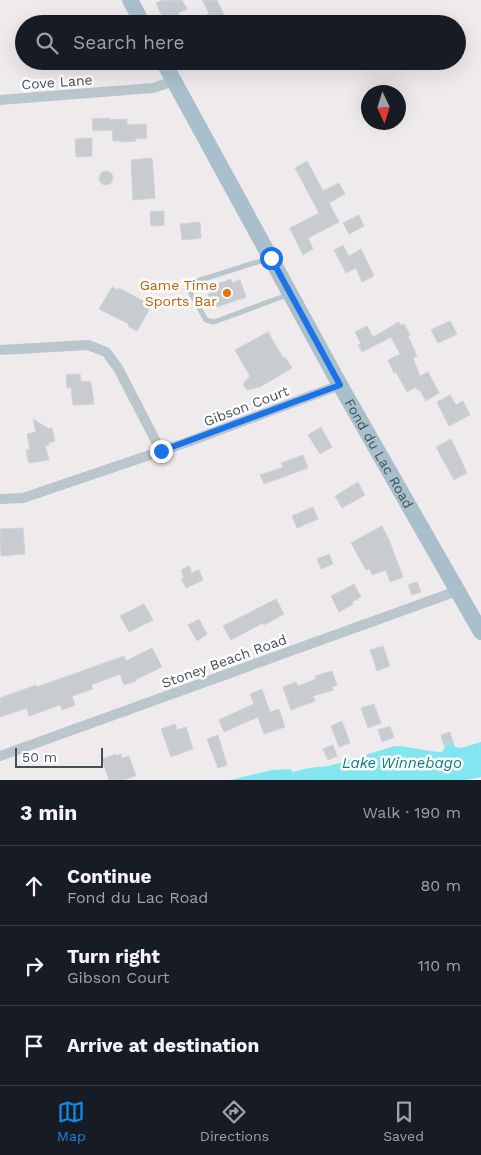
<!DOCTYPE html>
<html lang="en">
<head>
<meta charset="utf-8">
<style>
  :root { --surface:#171b24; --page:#242831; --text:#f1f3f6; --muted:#9ea1a6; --line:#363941; --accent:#1188e3 }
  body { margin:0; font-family:"Work Sans",sans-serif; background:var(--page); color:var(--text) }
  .compass { position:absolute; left:361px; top:85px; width:45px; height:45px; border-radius:50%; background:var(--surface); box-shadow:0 5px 20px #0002; rotate:176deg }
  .scale { position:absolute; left:15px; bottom:12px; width:88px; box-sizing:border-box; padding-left:5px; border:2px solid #435259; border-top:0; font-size:14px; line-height:18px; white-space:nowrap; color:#435259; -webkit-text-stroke:4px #fff; paint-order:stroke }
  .stop { position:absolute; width:15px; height:15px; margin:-11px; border:4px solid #1a73e8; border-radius:50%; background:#fff }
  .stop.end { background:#1a73e8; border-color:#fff; box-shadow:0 1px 5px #0008 }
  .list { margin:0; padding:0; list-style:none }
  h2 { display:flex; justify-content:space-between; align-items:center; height:65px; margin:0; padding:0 20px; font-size:21px }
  h2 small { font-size:16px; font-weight:400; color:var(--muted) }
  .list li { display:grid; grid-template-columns:32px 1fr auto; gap:15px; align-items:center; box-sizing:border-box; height:80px; padding:0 20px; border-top:1px solid var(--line) }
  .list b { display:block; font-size:19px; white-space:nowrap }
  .list p { margin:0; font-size:16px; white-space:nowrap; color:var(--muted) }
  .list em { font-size:16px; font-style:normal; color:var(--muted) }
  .icon { flex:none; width:28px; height:28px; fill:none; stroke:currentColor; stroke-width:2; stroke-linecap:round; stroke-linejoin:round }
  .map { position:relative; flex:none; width:481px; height:780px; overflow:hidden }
  .search { position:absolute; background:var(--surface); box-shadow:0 5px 20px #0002; left:15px; right:15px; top:15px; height:55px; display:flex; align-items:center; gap:12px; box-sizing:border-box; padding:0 18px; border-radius:28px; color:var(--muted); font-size:19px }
  .sheet { height:305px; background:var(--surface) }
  nav { display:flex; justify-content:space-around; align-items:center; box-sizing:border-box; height:70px; border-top:1px solid var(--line); background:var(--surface); font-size:14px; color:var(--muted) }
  nav a { display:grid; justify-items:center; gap:2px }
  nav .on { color:var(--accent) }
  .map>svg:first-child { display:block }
  .water { fill:#81e6ef }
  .building { fill:#c8ccd1; stroke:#cfd3d8 }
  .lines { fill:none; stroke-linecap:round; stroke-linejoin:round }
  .service { stroke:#b9c6cc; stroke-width:5 }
  .minor { stroke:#b9c6cc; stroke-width:10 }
  .primary { stroke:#a9c0cc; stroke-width:16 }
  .route { stroke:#1a73e8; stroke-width:6 }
  .food-dot { fill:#e8710a; stroke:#fff; stroke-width:2 }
  .labels { text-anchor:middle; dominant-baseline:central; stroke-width:5; stroke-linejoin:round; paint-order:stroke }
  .street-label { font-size:14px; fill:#435259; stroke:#fff }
  .food-label { font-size:14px; fill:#c56008; stroke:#fff; text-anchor:end }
  .water-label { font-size:15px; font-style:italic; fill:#08818b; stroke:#fff }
</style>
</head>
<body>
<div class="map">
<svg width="481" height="780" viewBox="0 0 481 780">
  <rect width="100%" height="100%" fill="#efebec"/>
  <!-- water -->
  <path class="water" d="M450 733 455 747 461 748 481 742V777L465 780H230L272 770 291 769 292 772 309 768 329 766 395 746C411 746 426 752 442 752L445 747 441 736Z"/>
  <!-- building -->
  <g class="building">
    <path d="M163 0H182L187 9 178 13 180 17 166 24 156 3Z"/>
    <path d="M202 0H217L228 24H211L207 15 209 13Z"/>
    <path d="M110 118V120L127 119V125L146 124 147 138 135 139 136 141 120 142V141H113L112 130 93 131 92 119Z"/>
    <path d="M92 138V156L76 157 75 139Z"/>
    <path d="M152 158 155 198 133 200 131 160Z"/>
    <path d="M307 161 323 191 339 183 345 194 329 203 339 222 308 238 313 249 303 255 290 228 319 213 295 168Z"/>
    <circle cx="106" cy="178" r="7"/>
    <path d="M164 211V225L151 226 150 212Z"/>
    <path d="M359 215 364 226 349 234 343 223Z"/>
    <path d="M200 222 201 238 182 240 180 224Z"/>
    <path d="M343 245 349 256 361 249 374 276 362 282 356 268 346 273 334 250Z"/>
    <path d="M231 279 232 283 240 280 246 297 217 307 216 303 212 304 208 294 219 288 217 284Z"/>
    <path d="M112 287 118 290 119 288 145 302 144 305 150 308 137 331 128 326 129 324 99 309Z"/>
    <path d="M450 321 457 334 438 343 431 330Z"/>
    <path d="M399 322 401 326 404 324 410 335 408 336 417 356 413 358 420 376 428 372 439 393 426 401 420 390 418 391 416 387 407 392 396 372 394 373 388 360 400 354 391 337 362 352 358 345 361 344 355 332 367 326 373 337Z"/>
    <path d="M268 332 283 358 285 357 292 368 260 387 247 390 243 384 250 376 235 350Z"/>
    <path d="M80 374 81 381 91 382 94 404 73 405 71 387 67 388 66 375Z"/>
    <path d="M450 395 456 405 463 401 470 415 449 426 437 402Z"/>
    <path d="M33 419 49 429 52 428 55 441 48 443 49 445 45 446 49 460 29 463 26 450H30L27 434 36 432Z"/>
    <path d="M321 427 332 447 320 454 308 435Z"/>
    <path d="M451 439 467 473 454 480 436 447Z"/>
    <path d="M303 455 308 468 264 484 260 475 283 467 281 463Z"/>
    <path d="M358 482 365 495 342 508 335 496Z"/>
    <path d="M313 507 318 519 297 528 292 516Z"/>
    <path d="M382 526 389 540 403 577 390 582 386 570 372 575 370 569 366 570 351 543Z"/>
    <path d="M23 528 25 554 1 556 0 529Z"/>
    <path d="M329 554 333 564 321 569 317 559Z"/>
    <path d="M189 566 192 573 199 570 203 580 186 588 181 579 184 578 181 570Z"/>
    <path d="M417 582 421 592 412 595 408 585Z"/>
    <path d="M354 584 361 597 352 602 353 604 339 612 331 596Z"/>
    <path d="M276 599 284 614 264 625 263 623 231 640 223 626Z"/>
    <path d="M144 604 153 620 129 632 120 616Z"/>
    <path d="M199 619 207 634 197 641 188 625Z"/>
    <path d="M383 646 390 666 377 671 370 650Z"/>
    <path d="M152 648 162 667 135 680 136 681 124 685 120 674 91 685 93 689 72 696 75 705 62 710 60 705 29 716 27 708 0 717V698L36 685 37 687 124 656 126 661Z"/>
    <path d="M332 671 337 685 332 687 333 690 313 696 315 701 291 710 283 687 296 682 298 686 316 679 315 676Z"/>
    <path d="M262 689 270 712 279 709 285 727 264 734 258 717 224 732 219 720 254 704 250 694Z"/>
    <path d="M374 704 381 723 368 728 361 708Z"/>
    <path d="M342 721 350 743 339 747 331 726Z"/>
    <path d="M175 724 177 730 186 727 193 749 171 757 161 729Z"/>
    <path d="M390 726 394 737 382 742 378 730Z"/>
    <path d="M450 732 453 742 444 745 441 735Z"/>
    <path d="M218 735 227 765 218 768 207 739Z"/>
    <path d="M333 745 337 756 328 760 323 749Z"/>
    <path d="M116 754 117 756 121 754 122 758 129 756 136 776 123 780H109L102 759Z"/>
  </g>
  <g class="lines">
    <!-- service -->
    <path class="service" d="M267 259 191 283 189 290 206 320 214 322 287 295"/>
    <!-- minor -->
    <g class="minor">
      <path d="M0 100 153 88 174 81"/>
      <path d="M0 350 88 345 106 352 118 368 161 451"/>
      <path d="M0 499 23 498 185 443 340 385"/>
      <path d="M0 756 457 591"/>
    </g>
    <!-- primary -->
    <g class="primary">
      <path d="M130 0 143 24"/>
      <path id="s1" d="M163 61 340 385 481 632"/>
    </g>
  </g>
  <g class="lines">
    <!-- route -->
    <path class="route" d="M161 451 340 385 271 258"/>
  </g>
  <!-- markers -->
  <circle class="food-dot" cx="227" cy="293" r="5"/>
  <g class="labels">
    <!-- street labels -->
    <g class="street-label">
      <text transform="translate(57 82) rotate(-4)">Cove Lane</text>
      <text transform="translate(246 406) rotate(-21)">Gibson Court</text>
      <text stroke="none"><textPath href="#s1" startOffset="448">Fond du Lac Road</textPath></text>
      <text transform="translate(224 661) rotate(-20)">Stoney Beach Road</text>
    </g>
    <!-- food labels -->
    <g class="food-label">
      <text x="217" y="285">Game Time<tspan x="217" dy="16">Sports Bar</tspan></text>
    </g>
    <!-- water labels -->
    <g class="water-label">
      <text x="402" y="763">Lake Winnebago</text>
    </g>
  </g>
</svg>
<svg class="compass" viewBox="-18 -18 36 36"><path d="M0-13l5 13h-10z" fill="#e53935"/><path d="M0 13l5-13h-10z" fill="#9ea1a6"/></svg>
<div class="scale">50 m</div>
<div class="stop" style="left:271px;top:258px"></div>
<div class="stop end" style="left:161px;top:451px"></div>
<div class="search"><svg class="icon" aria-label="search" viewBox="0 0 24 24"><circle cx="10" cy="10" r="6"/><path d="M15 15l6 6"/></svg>Search here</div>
</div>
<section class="sheet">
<h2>3 min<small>Walk · 190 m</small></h2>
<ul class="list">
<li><svg class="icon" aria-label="ahead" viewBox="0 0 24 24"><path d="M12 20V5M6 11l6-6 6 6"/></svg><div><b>Continue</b><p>Fond du Lac Road</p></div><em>80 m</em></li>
<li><svg class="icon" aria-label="right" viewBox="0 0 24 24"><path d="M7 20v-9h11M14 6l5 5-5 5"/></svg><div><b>Turn right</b><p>Gibson Court</p></div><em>110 m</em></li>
<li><svg class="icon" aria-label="arrive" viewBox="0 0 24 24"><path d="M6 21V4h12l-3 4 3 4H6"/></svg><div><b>Arrive at destination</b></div></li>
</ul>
</section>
<nav>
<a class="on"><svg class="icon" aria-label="map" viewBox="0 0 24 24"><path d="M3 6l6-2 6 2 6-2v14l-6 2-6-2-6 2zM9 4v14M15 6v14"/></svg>Map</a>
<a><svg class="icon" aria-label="directions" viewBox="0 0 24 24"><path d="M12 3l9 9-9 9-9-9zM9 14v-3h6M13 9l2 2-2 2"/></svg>Directions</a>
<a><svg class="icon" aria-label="saved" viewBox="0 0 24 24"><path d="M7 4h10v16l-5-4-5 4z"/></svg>Saved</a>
</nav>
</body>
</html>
